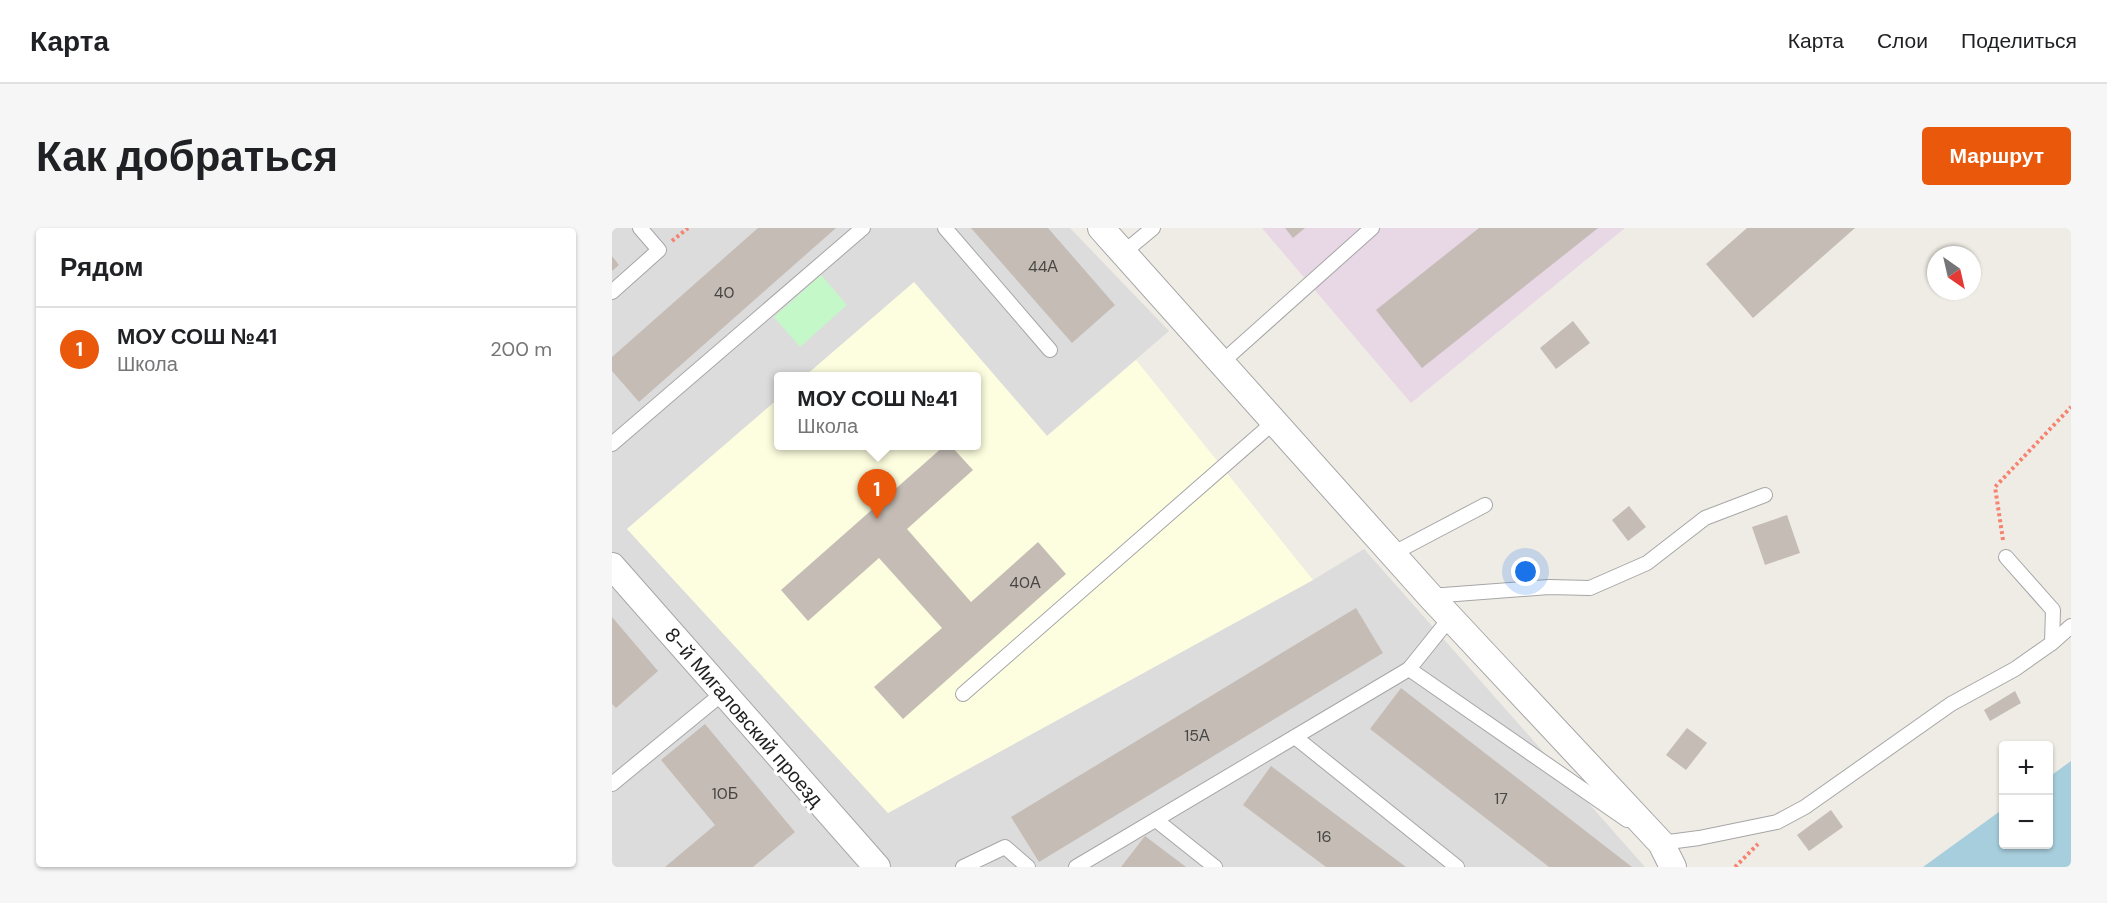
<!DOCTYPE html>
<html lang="ru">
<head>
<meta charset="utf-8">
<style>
  :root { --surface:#fff; --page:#f6f6f6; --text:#202124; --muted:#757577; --line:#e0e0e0; --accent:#ea580c }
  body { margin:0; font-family:"DM Sans",sans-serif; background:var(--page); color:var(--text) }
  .controls { position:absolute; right:18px; bottom:18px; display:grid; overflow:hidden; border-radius:6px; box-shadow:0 2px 4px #0004 }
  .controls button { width:54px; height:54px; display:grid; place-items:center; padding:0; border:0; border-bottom:2px solid var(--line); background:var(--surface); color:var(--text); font:30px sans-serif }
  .compass { position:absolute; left:1315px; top:18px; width:54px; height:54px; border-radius:50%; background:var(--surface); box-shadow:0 2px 4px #0004; rotate:146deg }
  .you { position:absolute; left:914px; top:344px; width:21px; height:21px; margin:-15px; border:4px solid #fff; border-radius:50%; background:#1a73e8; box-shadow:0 0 0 9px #1a73e833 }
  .badge { display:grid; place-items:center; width:39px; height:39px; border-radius:50%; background:var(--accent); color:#fff; font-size:20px; font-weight:700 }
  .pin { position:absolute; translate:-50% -50px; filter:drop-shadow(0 2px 3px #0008) }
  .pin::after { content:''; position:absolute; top:32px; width:21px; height:18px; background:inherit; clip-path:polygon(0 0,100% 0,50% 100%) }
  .popup { position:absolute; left:162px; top:144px; width:207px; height:78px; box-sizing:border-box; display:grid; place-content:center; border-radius:6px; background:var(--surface); filter:drop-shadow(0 2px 4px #0005); font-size:20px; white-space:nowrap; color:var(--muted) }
  .popup b { font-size:22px; color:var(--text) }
  .popup::after { content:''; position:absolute; left:50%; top:100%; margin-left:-12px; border:12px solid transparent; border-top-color:var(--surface) }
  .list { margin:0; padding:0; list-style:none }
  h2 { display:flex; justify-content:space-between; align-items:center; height:78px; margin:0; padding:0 24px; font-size:26px }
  h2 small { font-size:20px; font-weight:400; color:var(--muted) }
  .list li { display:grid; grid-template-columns:39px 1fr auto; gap:18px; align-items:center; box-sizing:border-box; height:84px; padding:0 24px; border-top:2px solid var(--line) }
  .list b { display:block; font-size:22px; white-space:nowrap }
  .list p { margin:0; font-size:20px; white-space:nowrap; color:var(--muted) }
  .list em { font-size:20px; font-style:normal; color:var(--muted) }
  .map { position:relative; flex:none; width:1459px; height:639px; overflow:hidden; border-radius:6px }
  header { display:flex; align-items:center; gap:36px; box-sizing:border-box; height:84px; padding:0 30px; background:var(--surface); border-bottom:2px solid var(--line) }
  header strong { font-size:28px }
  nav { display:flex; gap:33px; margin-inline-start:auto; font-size:21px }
  .intro { display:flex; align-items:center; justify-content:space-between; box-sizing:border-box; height:144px; padding:0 36px }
  h1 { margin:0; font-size:42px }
  .button { padding:15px 27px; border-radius:6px; background:var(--accent); color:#fff; font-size:21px; font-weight:700 }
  main { display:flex; gap:36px; padding:0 36px }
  aside { flex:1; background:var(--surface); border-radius:6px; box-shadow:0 2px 4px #0004 }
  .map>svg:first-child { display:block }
  .residential { fill:#dddcdc }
  .industrial { fill:#e8d7e5 }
  .education { fill:#fdfedf }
  .park { fill:#c4f8c9 }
  .water { fill:#a7cedc }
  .building { fill:#c4bcb5 }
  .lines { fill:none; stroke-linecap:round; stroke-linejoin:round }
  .service-casing { stroke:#a6a6a6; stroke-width:16 }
  .minor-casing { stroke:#a6a6a6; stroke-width:28 }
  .path { stroke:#f68270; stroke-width:4; stroke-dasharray:3 3; stroke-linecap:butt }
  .service { stroke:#fff; stroke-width:14 }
  .minor { stroke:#fff; stroke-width:26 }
  .labels { text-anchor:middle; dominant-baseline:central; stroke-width:6; stroke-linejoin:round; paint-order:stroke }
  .number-label { font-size:16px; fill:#484644 }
  .street-label { font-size:20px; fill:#1f1f1f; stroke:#fff }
</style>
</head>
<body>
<header>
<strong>Карта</strong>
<nav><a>Карта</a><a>Слои</a><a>Поделиться</a></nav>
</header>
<div class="intro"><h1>Как добраться</h1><a class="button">Маршрут</a></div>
<main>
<aside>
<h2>Рядом<small></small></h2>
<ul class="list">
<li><span class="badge">1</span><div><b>МОУ СОШ №41</b><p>Школа</p></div><em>200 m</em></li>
</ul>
</aside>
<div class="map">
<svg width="1459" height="639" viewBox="0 0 1459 639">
  <rect width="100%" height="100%" fill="#efece5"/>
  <!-- residential -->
  <path class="residential" d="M0 0H458L557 103 435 208 302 55 193 148H166V171L15 301 276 585 701 352 752 321 1033 639H0Z"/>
  <!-- industrial -->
  <path class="industrial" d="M650 0H1013L799 175Z"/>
  <!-- education -->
  <path class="education" d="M302 54 435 208 524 132 701 352 276 585 15 301 166 171V218H364V148H193Z"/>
  <!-- park -->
  <path class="park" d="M209 47 235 77 188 119 162 89Z"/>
  <!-- water -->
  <path class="water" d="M1459 533V639H1311L1391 581 1392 616H1436L1437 549Z"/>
  <!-- building -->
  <g class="building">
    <path d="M146 0H224L27 174 0 143V129Z"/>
    <path d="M359 0H436L503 77 460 115Z"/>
    <path d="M673 0H693L681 10Z"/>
    <path d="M867 0H986L810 140 764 82Z"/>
    <path d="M1135 0H1243L1141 90 1094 36Z"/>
    <path d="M0 28 7 37 0 43Z"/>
    <path d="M961 93 978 115 944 141 928 120Z"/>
    <path d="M332 218H339L361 242 295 301 359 374 426 314 454 346 291 491 262 459 330 400 267 330 196 393 169 362Z"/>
    <path d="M1017 278 1034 299 1016 313 1000 292Z"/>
    <path d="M1175 287 1188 325 1153 337 1140 299Z"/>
    <path d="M744 380 771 425 427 634 399 589Z"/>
    <path d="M0 389 46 443 4 480 0 476Z"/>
    <path d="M789 460 1020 639H937L758 501Z"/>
    <path d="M1403 463 1409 475 1378 493 1372 482Z"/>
    <path d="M93 496 183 604 141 639H53L103 597 49 532Z"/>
    <path d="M1075 500 1095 515 1074 542 1054 527Z"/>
    <path d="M659 538 794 639H714L631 577Z"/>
    <path d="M1219 582 1231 599 1197 623 1185 607Z"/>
    <path d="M533 608 574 639H509Z"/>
  </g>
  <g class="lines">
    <defs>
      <g id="service">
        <path d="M333 0 438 122"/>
        <path d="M511 25 541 0"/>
        <path d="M0 64 47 22 28 0"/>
        <path d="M609 135 760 0"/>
        <path d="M0 216 251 0"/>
        <path d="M780 326 873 277"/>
        <path d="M818 368 937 359 978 360 1035 335 1093 290 1153 267"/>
        <path d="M838 390 797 441 1015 592"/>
        <path d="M1440 415 1459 398"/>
        <path d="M351 466 662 194"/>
        <path d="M683 509 845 639"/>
        <path d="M0 556 111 465"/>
        <path d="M544 592 603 639"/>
        <path d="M1045 613 1049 615 1087 610 1165 594 1193 579 1339 476 1403 441 1440 415 1441 382 1394 329"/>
        <path d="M351 639 393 619 416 639"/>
        <path d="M464 639 797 441"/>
      </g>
      <g id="minor">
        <path d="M489 0 818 368 1049 615 1061 639"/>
        <path d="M0 338 265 639"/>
      </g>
    </defs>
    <!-- service casing -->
    <use href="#service" class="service-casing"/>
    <!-- minor casing -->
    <use href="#minor" class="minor-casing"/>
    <!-- path -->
    <g class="path">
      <path d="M60 13 76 0"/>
      <path d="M1391 312 1383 259 1459 179"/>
      <path d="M1123 639 1146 616"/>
    </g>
    <!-- service -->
    <use href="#service" class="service"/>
    <!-- minor -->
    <use href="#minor" class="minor"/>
  </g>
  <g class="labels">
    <!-- number labels -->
    <g class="number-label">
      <text x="431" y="38">44А</text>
      <text x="112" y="64">40</text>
      <text x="413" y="354">40А</text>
      <text x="585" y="507">15А</text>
      <text x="113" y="565">10Б</text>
      <text x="889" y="570">17</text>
      <text x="712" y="608">16</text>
    </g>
    <!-- street labels -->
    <g class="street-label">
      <text transform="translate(132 489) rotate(49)">8-й Мигаловский проезд</text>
    </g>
  </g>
</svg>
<div class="controls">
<button>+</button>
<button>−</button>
</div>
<svg class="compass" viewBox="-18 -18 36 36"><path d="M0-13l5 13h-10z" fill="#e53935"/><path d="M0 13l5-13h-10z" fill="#757577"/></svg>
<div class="you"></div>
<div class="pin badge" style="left:265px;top:291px">1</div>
<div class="popup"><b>МОУ СОШ №41</b>Школа</div>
</div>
</main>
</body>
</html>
